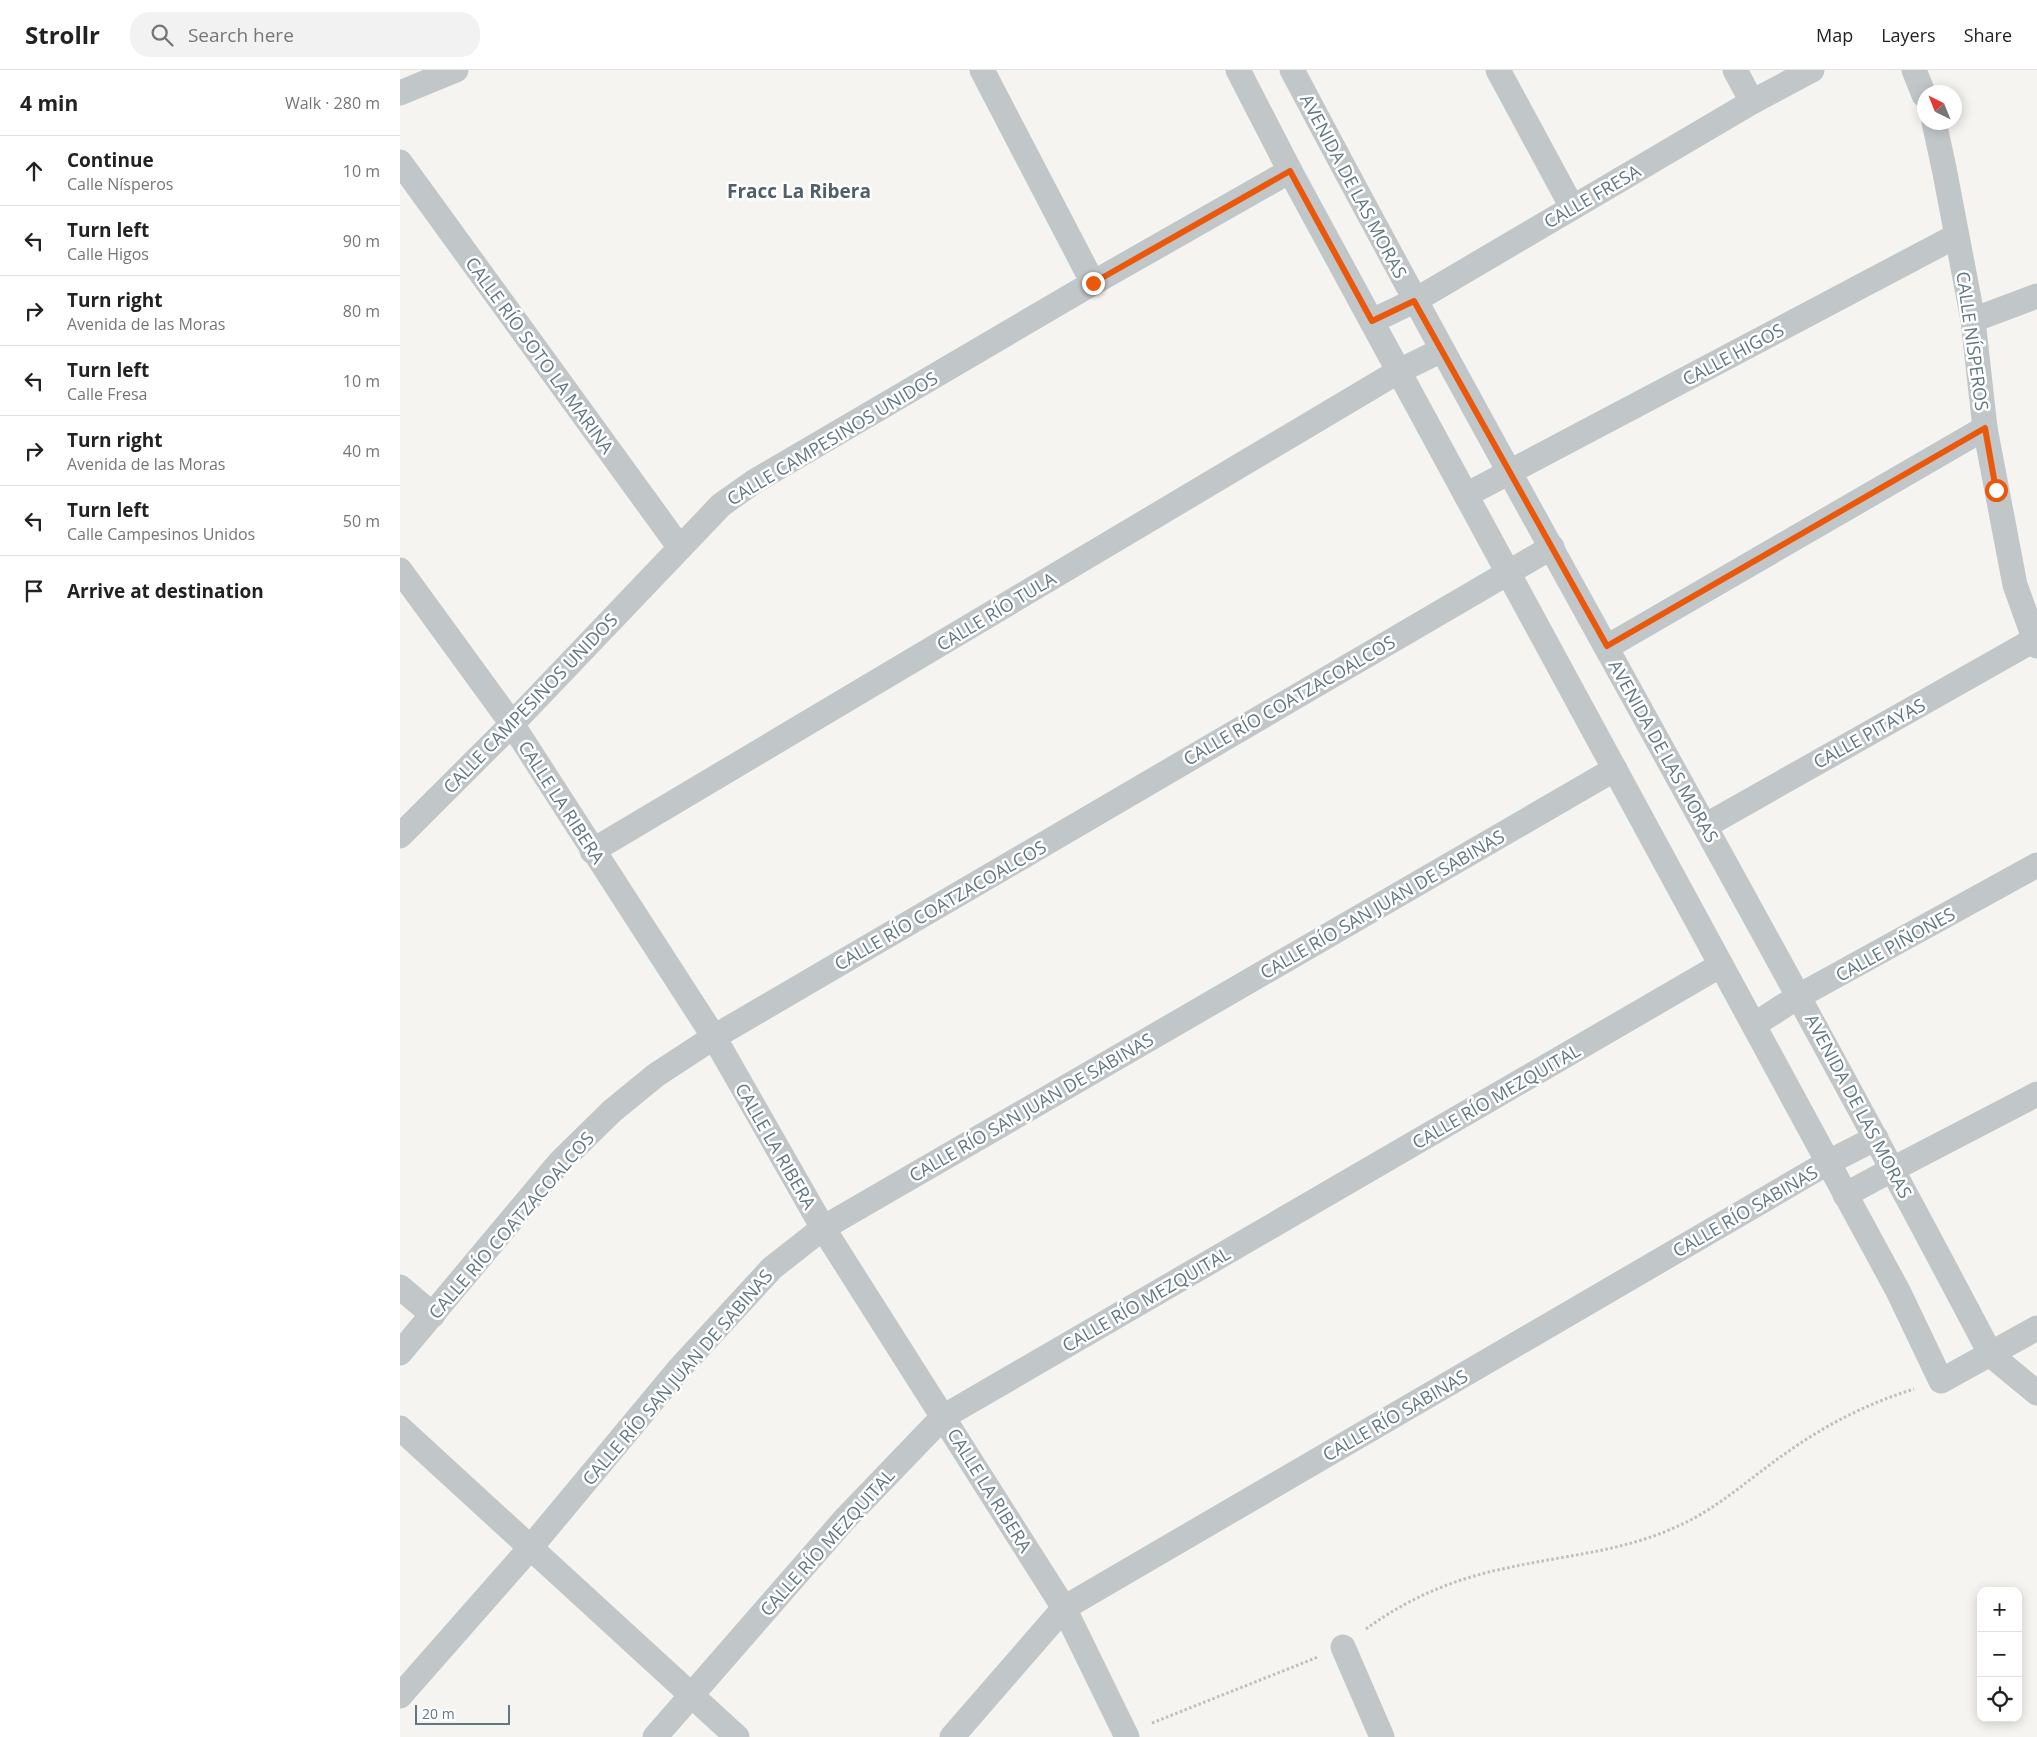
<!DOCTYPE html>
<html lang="en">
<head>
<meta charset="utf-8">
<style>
  :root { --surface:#fff; --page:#f2f2f2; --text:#222; --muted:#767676; --line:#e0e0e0 }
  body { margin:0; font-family:"Open Sans",sans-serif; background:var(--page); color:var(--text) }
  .controls { position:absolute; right:15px; bottom:15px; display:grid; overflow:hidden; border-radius:10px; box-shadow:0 2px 12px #0003 }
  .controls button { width:45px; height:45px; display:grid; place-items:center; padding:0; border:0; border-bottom:1px solid var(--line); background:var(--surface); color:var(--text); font:25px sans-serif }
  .compass { position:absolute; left:1517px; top:15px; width:45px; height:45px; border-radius:50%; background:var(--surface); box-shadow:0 2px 12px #0003; rotate:317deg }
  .scale { position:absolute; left:15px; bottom:12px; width:95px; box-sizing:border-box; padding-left:5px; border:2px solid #617783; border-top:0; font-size:14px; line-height:18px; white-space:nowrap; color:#617783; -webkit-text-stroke:4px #fff; paint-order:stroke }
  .stop { position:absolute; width:15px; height:15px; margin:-11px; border:4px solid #ea580c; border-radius:50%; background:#fff }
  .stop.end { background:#ea580c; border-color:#fff; box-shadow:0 1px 5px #0008 }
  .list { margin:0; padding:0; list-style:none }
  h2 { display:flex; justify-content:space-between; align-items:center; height:65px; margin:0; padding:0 20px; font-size:21px }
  h2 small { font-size:16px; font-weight:400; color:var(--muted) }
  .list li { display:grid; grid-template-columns:32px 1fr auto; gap:15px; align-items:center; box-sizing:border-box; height:70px; padding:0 20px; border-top:1px solid var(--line) }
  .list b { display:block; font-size:19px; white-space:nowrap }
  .list p { margin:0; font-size:16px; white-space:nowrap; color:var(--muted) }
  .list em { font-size:16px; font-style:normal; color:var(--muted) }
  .icon { flex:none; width:28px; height:28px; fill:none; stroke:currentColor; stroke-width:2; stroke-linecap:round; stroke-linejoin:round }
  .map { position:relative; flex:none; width:1637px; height:1667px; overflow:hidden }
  header { display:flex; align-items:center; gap:30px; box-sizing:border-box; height:70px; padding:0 25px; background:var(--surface); border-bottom:1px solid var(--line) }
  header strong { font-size:24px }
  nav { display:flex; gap:28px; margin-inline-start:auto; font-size:18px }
  .search { width:350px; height:45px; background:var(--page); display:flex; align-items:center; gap:12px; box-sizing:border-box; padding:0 18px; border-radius:20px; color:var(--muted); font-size:19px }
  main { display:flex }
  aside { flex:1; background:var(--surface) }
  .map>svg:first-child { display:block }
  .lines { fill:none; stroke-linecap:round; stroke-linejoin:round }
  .path { stroke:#bdbfc1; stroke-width:3; stroke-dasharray:2.5 2.5; stroke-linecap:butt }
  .minor { stroke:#c1c6c8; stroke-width:25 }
  .route { stroke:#ea580c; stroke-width:6 }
  .labels { text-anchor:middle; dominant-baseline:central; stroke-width:5; stroke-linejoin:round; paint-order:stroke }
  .street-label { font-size:18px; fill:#617783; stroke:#fff }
  .neighbourhood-label { font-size:19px; font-weight:bold; fill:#505f68; stroke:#fff }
</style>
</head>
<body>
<header>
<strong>Strollr</strong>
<div class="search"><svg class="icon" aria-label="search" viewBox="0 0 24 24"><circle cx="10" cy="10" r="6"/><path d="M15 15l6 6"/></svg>Search here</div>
<nav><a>Map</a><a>Layers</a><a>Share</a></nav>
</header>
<main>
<aside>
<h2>4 min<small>Walk · 280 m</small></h2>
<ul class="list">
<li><svg class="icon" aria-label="ahead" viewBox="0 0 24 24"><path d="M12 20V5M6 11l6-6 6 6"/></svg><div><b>Continue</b><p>Calle Nísperos</p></div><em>10 m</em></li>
<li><svg class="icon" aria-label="left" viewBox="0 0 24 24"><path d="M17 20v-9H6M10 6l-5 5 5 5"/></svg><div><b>Turn left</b><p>Calle Higos</p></div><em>90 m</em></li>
<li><svg class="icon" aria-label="right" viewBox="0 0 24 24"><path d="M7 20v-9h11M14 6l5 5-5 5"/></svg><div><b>Turn right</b><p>Avenida de las Moras</p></div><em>80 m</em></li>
<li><svg class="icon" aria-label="left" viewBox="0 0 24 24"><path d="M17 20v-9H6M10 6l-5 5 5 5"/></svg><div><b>Turn left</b><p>Calle Fresa</p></div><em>10 m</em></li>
<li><svg class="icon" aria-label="right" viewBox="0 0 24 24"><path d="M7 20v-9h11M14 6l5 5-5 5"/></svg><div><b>Turn right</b><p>Avenida de las Moras</p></div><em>40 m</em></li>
<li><svg class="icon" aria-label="left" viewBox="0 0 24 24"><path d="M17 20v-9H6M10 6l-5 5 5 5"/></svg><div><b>Turn left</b><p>Calle Campesinos Unidos</p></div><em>50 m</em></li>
<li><svg class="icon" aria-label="arrive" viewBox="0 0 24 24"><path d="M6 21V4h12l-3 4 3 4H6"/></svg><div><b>Arrive at destination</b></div></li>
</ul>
</aside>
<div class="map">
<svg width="1637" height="1667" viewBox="0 0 1637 1667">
  <rect width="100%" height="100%" fill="#f5f4f0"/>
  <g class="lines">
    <!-- path -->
    <g class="path">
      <path d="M966 1559C1008 1528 1056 1508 1107 1498 1165 1485 1221 1482 1276 1457 1318 1439 1352 1406 1389 1381 1427 1354 1469 1333 1514 1319"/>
      <path d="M752 1653 918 1587"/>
    </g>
    <!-- minor -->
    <g class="minor">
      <path d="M582 0 693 213"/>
      <path d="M838 0 890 101 1498 1221 1541 1311 1637 1258"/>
      <path d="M892 0C1120 431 1364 853 1591 1285L1637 1323"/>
      <path d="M1098 0 1172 137"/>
      <path d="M1335 0 1352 32"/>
      <path d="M1514 0 1524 25"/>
      <path d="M0 23 56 0"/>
      <path d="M1534 52 1544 98 1573 250 1585 358 1615 515 1637 576"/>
      <path d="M0 92 280 478"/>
      <path d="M1573 250 1637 226"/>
      <path d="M972 251 1014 231 1352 32 1412 0"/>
      <path d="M1066 425 1556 166"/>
      <path d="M0 500 112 654 314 967 423 1158 664 1538 727 1667"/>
      <path d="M1207 577 1585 358"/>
      <path d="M1305 756 1634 570"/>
      <path d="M0 766 112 654 321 435 355 411 693 213 890 101"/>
      <path d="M192 781 999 301 1042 280"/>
      <path d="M1354 955 1399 926 1637 795"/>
      <path d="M1445 1125 1493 1099 1637 1024"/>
      <path d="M0 1217 33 1245"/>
      <path d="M0 1283 159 1093 212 1041 256 1005 314 967 1152 477"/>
      <path d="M0 1358 337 1667"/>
      <path d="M943 1577 982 1667"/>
      <path d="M0 1626 131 1477 279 1299 372 1198 423 1158 1215 699"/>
      <path d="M255 1667 444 1450 543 1347 1321 895"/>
      <path d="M552 1667 664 1538 1427 1093 1476 1068"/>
    </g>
  </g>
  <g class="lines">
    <!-- route -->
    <path class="route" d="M693 213 890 101 972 251 1014 231 1207 576 1585 358 1596 420"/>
  </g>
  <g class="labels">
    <!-- street labels -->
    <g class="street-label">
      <text transform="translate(954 116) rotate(62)">AVENIDA DE LAS MORAS</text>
      <text transform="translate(1192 126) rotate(-30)">CALLE FRESA</text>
      <text transform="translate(1573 271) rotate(82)">CALLE NÍSPEROS</text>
      <text transform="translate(1333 284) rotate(-28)">CALLE HIGOS</text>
      <text transform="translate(140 285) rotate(54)">CALLE RÍO SOTO LA MARINA</text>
      <text transform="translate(432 368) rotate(-31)">CALLE CAMPESINOS UNIDOS</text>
      <text transform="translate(596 541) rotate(-31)">CALLE RÍO TULA</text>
      <text transform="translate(889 630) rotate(-30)">CALLE RÍO COATZACOALCOS</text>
      <text transform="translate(130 633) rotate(-46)">CALLE CAMPESINOS UNIDOS</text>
      <text transform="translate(1469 663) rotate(-29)">CALLE PITAYAS</text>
      <text transform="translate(1264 681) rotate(61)">AVENIDA DE LAS MORAS</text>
      <text transform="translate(162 732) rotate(57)">CALLE LA RIBERA</text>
      <text transform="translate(982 834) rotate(-30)">CALLE RÍO SAN JUAN DE SABINAS</text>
      <text transform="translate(540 835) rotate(-30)">CALLE RÍO COATZACOALCOS</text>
      <text transform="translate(1495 874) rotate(-29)">CALLE PIÑONES</text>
      <text transform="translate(1096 1026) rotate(-30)">CALLE RÍO MEZQUITAL</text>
      <text transform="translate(1459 1036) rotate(62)">AVENIDA DE LAS MORAS</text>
      <text transform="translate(631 1037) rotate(-30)">CALLE RÍO SAN JUAN DE SABINAS</text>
      <text transform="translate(376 1076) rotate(60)">CALLE LA RIBERA</text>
      <text transform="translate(1345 1141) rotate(-30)">CALLE RÍO SABINAS</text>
      <text transform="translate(111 1155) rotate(-49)">CALLE RÍO COATZACOALCOS</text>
      <text transform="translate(746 1229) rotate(-30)">CALLE RÍO MEZQUITAL</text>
      <text transform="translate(277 1307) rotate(-49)">CALLE RÍO SAN JUAN DE SABINAS</text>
      <text transform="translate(995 1345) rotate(-30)">CALLE RÍO SABINAS</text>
      <text transform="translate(590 1420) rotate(58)">CALLE LA RIBERA</text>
      <text transform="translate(427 1472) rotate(-48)">CALLE RÍO MEZQUITAL</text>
    </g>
    <!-- neighbourhood labels -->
    <g class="neighbourhood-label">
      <text x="399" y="121">Fracc La Ribera</text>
    </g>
  </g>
</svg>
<div class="controls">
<button>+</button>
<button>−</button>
<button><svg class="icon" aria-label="locate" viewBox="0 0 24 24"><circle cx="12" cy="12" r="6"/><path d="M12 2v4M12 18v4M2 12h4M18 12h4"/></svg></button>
</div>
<svg class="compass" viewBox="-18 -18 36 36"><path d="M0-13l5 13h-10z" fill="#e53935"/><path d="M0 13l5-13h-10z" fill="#767676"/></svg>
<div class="scale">20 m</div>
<div class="stop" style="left:1596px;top:420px"></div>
<div class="stop end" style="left:693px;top:213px"></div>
</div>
</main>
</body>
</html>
